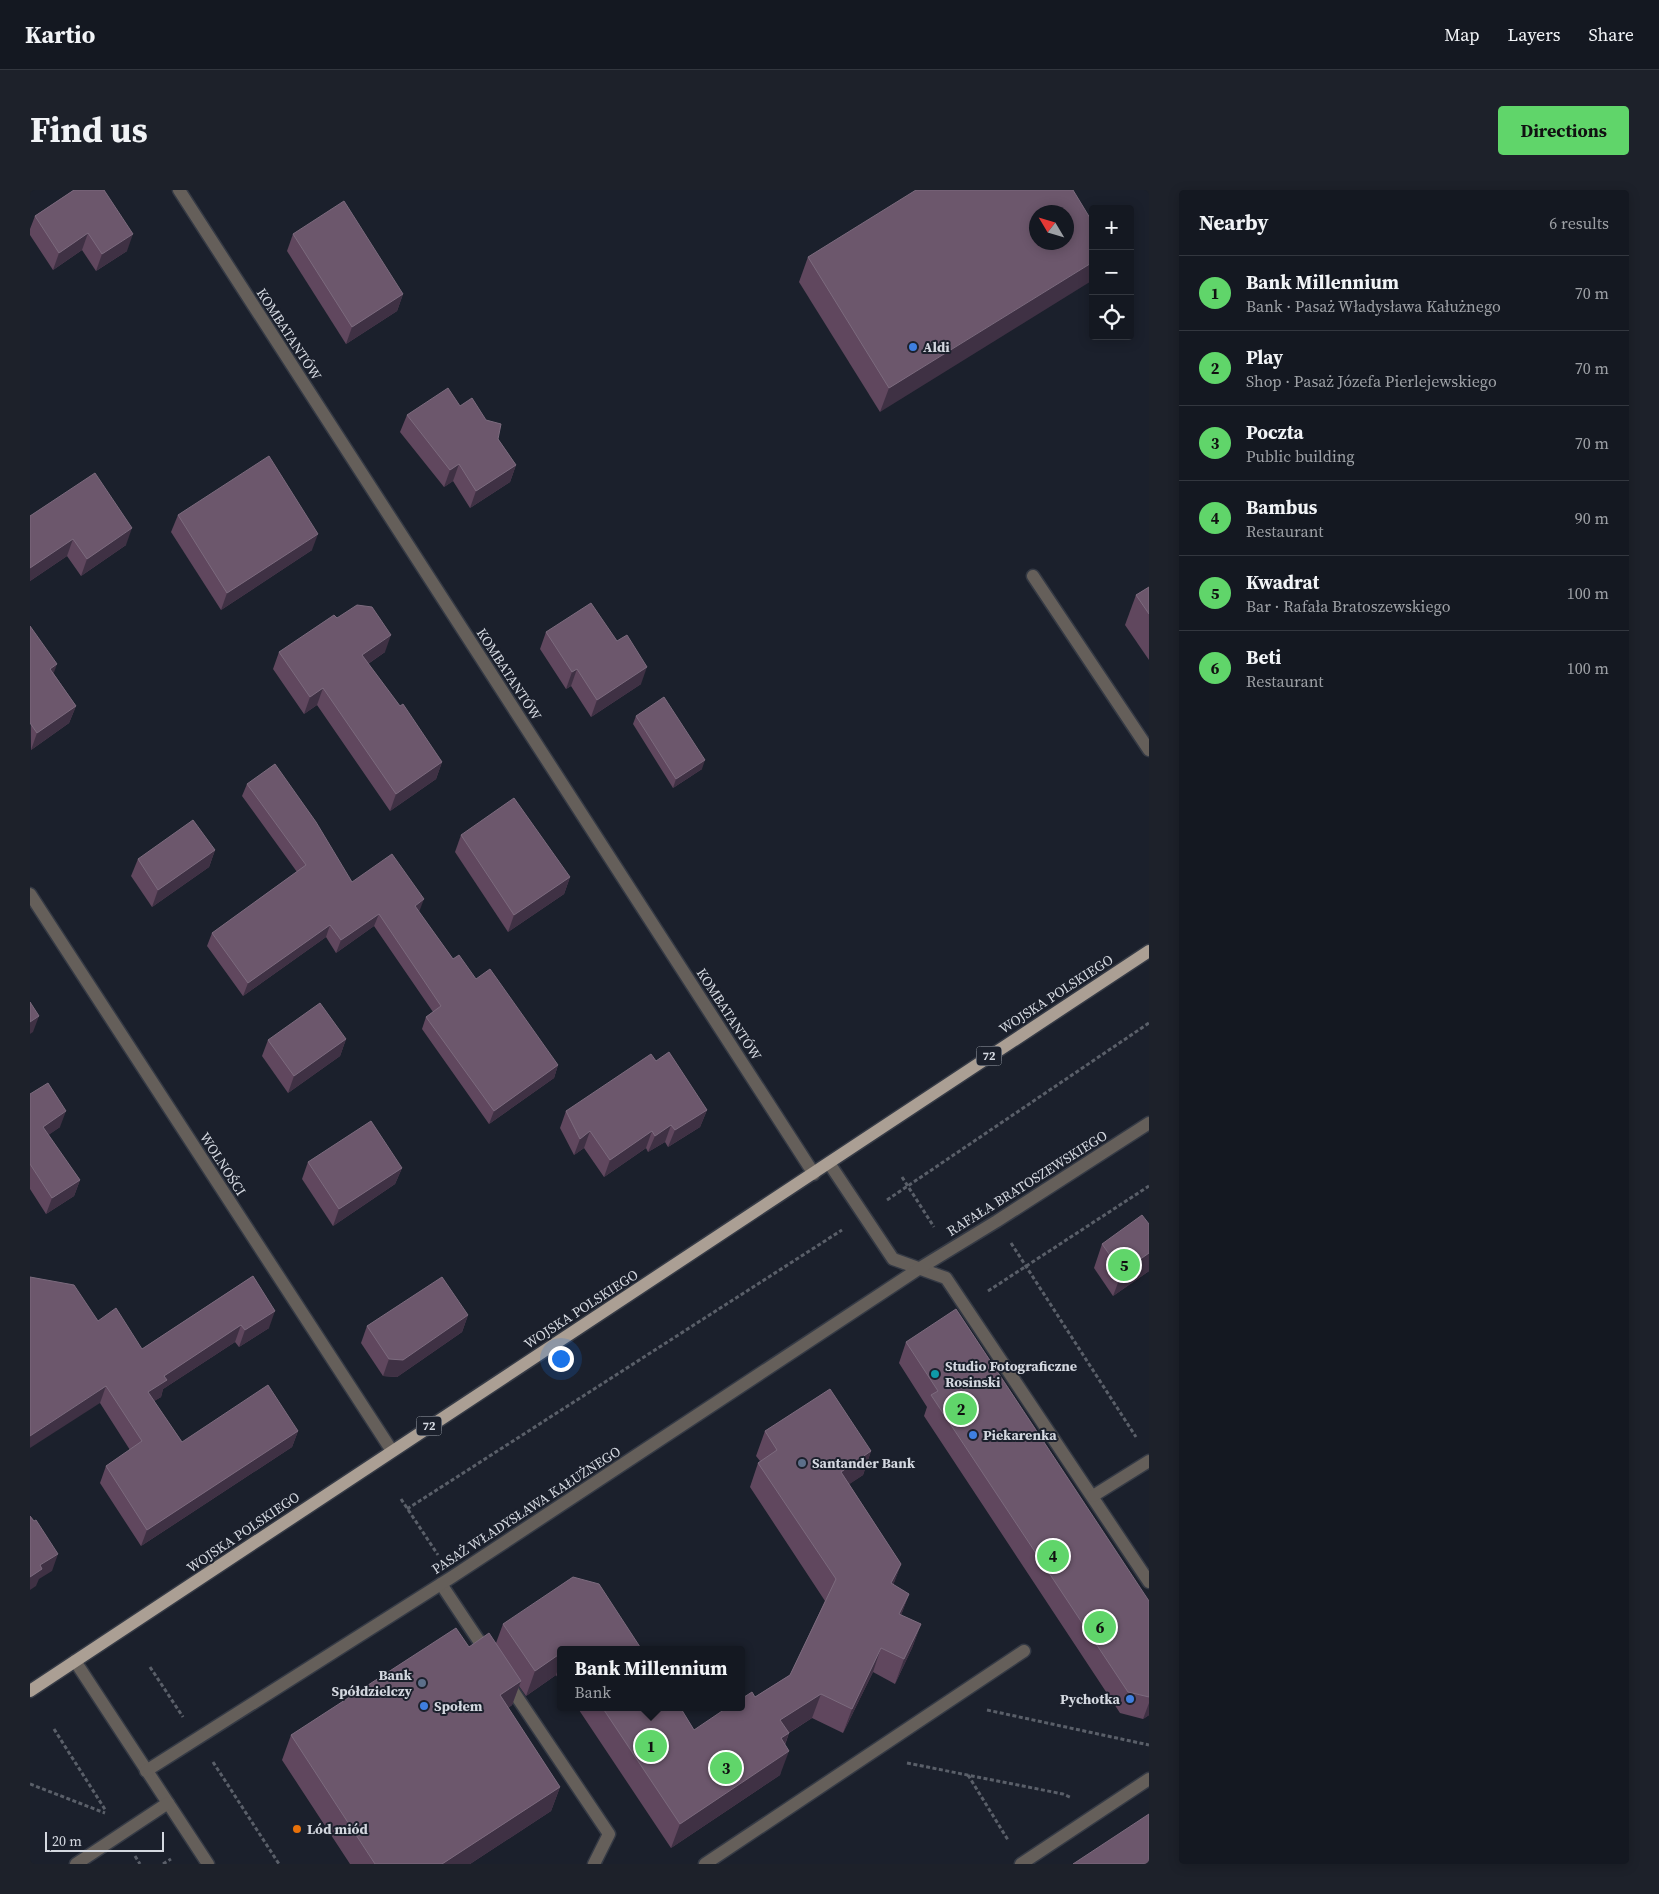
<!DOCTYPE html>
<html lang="en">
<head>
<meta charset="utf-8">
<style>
  :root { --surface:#141821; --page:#1d212a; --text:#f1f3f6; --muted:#9da0a5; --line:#33373f; --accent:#60d56a }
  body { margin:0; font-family:"Source Serif 4",serif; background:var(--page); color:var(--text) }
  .controls { position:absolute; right:15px; top:15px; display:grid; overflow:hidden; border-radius:5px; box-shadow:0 2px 12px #0003 }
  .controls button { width:45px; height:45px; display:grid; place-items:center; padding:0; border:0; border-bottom:1px solid var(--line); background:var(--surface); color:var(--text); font:25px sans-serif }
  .compass { position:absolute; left:999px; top:15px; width:45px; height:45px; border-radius:50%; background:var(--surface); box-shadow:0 2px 12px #0003; rotate:308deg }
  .scale { position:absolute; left:15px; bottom:12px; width:119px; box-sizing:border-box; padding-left:5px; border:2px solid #d4d8e0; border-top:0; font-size:14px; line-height:18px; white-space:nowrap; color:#d4d8e0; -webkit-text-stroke:4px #1b202c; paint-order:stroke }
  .you { position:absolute; left:530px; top:1168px; width:18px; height:18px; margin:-12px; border:4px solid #fff; border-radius:50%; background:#1a73e8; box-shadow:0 0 0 8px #1a73e833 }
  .badge { display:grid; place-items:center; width:32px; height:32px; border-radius:50%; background:var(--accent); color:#111; font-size:16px; font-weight:700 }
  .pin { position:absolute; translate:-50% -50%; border:2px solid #fff; box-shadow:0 1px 5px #0006 }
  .popup { position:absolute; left:527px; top:1456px; width:188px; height:65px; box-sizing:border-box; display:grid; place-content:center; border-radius:5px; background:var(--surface); filter:drop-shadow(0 1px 4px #0005); font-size:16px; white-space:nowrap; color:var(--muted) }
  .popup b { font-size:19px; color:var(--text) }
  .popup::after { content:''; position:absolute; left:50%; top:100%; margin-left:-10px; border:10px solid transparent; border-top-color:var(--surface) }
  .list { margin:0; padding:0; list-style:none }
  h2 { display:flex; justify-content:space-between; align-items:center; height:65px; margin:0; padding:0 20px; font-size:21px }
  h2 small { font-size:16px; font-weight:400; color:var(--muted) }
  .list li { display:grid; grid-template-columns:32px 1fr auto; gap:15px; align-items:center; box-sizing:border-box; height:75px; padding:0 20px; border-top:1px solid var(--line) }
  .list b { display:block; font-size:19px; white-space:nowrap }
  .list p { margin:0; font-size:16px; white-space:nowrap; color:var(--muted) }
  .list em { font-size:16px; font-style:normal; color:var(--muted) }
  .icon { flex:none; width:28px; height:28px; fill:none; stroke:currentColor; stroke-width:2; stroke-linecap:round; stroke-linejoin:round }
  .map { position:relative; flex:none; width:1119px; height:1674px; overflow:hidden; border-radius:5px }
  header { display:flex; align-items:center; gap:30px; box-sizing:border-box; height:70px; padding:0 25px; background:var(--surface); border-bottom:1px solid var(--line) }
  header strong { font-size:24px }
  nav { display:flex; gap:28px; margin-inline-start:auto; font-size:18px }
  .intro { display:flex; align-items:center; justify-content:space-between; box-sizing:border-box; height:120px; padding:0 30px }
  h1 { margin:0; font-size:35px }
  .button { padding:12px 22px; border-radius:5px; background:var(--accent); color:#111; font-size:18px; font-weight:700 }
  main { display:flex; gap:30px; padding:0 30px }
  aside { flex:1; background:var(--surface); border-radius:5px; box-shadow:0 2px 12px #0003 }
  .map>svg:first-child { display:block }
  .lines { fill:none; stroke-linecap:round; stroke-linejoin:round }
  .minor-casing { stroke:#353a45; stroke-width:15 }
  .major-casing { stroke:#353a45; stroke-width:15 }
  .path { stroke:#5a5f69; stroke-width:3; stroke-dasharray:4 2.5; stroke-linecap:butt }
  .minor { stroke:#655f5a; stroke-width:12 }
  .major { stroke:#ab9f94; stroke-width:12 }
  .wall { fill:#60475e }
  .shaded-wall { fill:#3f3144 }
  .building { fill:#6c576c; stroke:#7c6b7e; fill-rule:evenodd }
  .shop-dot { fill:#3f7fe0; stroke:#1b202c; stroke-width:2 }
  .culture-dot { fill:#0f9aa8; stroke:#1b202c; stroke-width:2 }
  .service-dot { fill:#5c6f8a; stroke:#1b202c; stroke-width:2 }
  .food-dot { fill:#e8710a; stroke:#1b202c; stroke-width:2 }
  .labels { text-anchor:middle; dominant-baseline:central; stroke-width:4; stroke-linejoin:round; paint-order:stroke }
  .shield { fill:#1b202c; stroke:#9ca1aa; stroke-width:1 }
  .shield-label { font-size:12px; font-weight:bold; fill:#d4d8e0 }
  .street-label { font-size:14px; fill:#d4d8e0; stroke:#1b202c }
  .poi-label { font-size:14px; font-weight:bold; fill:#d4d8e0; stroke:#1b202c; text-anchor:start }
</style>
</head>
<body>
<header>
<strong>Kartio</strong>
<nav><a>Map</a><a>Layers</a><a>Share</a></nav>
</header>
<div class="intro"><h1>Find us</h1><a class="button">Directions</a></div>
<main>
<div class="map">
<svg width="1119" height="1674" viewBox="0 0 1119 1674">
  <rect width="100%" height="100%" fill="#1b202c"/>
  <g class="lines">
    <defs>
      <g id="minor">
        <path d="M149 0 784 984"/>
        <path d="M1003 386 1119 560"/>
        <path d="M0 704 362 1261"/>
        <path d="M799 973 863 1069 916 1088 1119 1392"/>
        <path d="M1063 1306 1119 1271"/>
        <path d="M411 1394 457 1463"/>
        <path d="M45 1471 178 1674"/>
        <path d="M477 1492 579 1644 564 1674"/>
        <path d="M116 1581 422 1387 890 1078 967 1031 1119 933"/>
        <path d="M46 1674 138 1613"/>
        <path d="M675 1674 994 1461"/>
        <path d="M991 1674 1119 1589"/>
      </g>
      <path id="major" d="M0 1501 1119 761"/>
    </defs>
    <!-- minor casing -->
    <use href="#minor" class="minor-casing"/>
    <!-- major casing -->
    <use href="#major" class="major-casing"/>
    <!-- path -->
    <g class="path">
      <path d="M872 987 904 1037"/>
      <path d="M857 1010 1119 833"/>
      <path d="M981 1053 1106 1247"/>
      <path d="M958 1101 1119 996"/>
      <path d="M371 1309 408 1365"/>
      <path d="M377 1319 812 1040"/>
      <path d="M120 1477 153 1527"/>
      <path d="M957 1520 1119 1555"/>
      <path d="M24 1539 76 1621"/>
      <path d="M183 1572 249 1674"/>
      <path d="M877 1573 1033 1604 1042 1608"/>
      <path d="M938 1585 978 1650"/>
      <path d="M0 1594 75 1623"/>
      <path d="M105 1666 110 1674"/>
      <path d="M133 1674 141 1669"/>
    </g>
    <!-- minor -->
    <use href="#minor" class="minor"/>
    <!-- major -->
    <use href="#major" class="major"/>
  </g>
  <!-- wall -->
  <g class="wall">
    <path d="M44 0 97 61 66 81 52 60 23 80 0 45V39L5 26Z"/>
    <path d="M1043 0 850 222 769 92 778 67Z"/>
    <path d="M263 44 373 104 367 121 316 154 257 61Z"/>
    <path d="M430 216 468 249 486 275 480 292 440 318 423 291 414 297 370 242 377 225Z"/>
    <path d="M148 325 282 360 191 420 141 342Z"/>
    <path d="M0 326 96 355 51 386 37 366 0 391Z"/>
    <path d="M1119 397V470L1095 435 1106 405Z"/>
    <path d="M307 428 355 462 338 474 412 572 406 589 360 621 287 515 274 524 243 479 249 462Z"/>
    <path d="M0 436 24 484 46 516 39 533 1 560Z"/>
    <path d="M516 442 611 494 561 527 541 496 536 499 510 459Z"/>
    <path d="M606 526 672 579 643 598 603 534Z"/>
    <path d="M217 594 322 692 389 722 423 769 446 789 528 875 524 888 459 934 392 839 396 827 403 822 344 736 306 763 296 747 213 806 177 756 182 743 267 682 212 606Z"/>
    <path d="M431 645 540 687 534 704 478 742 425 662Z"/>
    <path d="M185 660 179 677 122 717 101 686 108 669Z"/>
    <path d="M316 849 310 866 258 903 232 866 238 850Z"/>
    <path d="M626 871 677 920 670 937 638 957 635 952 618 962 616 958 574 987 554 958 544 965 530 938 536 921Z"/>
    <path d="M0 904 30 937 18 945 50 990 44 1006 16 1024 0 999Z"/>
    <path d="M278 972 372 978 365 994 303 1036 272 989Z"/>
    <path d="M1119 1034V1081L1083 1106 1064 1078 1072 1054Z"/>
    <path d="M223 1086 239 1138 209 1157 205 1152 133 1199 131 1207 124 1211 152 1252 268 1241 262 1257 111 1356 70 1293 76 1276 100 1260 70 1213 68 1131 112 1159Z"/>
    <path d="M438 1125 432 1142 367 1187 353 1186 331 1153 337 1136Z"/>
    <path d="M876 1152 1119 1411V1525L1113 1529 1090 1523 894 1226 897 1217 869 1173Z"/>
    <path d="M735 1241 841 1261 833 1285 819 1294 871 1374 863 1395 879 1404 871 1425 891 1434 882 1458 865 1494 843 1482 813 1543 782 1528 759 1543 755 1555 750 1585 641 1658 547 1517H650L664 1540 725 1507 760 1485 795 1411 720 1297 728 1273 730 1271 726 1266Z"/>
    <path d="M473 1434 531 1460V1493L526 1485 496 1506 489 1496 482 1515 478 1518 530 1597 521 1621 440 1674H320L252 1570 261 1545 439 1457 466 1453Z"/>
  </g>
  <!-- shaded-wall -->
  <g class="shaded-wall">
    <path d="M58 43 52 60 23 80 29 63Z"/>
    <path d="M103 44 97 61 66 81 72 64Z"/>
    <path d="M1063 72V90L850 222 859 198Z"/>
    <path d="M373 104 367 121 316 154 322 137Z"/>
    <path d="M429 274 423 291 414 297 420 280Z"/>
    <path d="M486 275 480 292 440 318 446 301Z"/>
    <path d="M102 338 96 355 51 386 57 369Z"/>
    <path d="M288 344 282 360 191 420 197 403Z"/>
    <path d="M43 349 37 366 0 391V378Z"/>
    <path d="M361 445 355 462 326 482 332 465Z"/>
    <path d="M27 474 21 491 20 479Z"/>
    <path d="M617 477 611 494 561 527 567 510Z"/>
    <path d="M547 479 541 496 536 499 542 482Z"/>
    <path d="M293 498 287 515 274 524 280 507Z"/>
    <path d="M46 516 39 533 1 560 7 543Z"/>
    <path d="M675 570 672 579 643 598 646 589Z"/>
    <path d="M412 572 406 589 360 621 366 604Z"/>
    <path d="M185 660 179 677 122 717 128 700Z"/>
    <path d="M540 687 534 704 478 742 484 725Z"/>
    <path d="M394 709 389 722 385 716Z"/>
    <path d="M349 724 344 736 306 763 311 750Z"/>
    <path d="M300 735 296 747 213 806 218 793Z"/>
    <path d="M9 826 3 842 0 844V832Z"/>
    <path d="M316 849 310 866 258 903 264 886Z"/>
    <path d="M528 875 524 888 459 934 464 921Z"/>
    <path d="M677 920 670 937 638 957 645 940Z"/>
    <path d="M36 921 30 937 7 953 13 937Z"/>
    <path d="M641 935 635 952 618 962 625 946Z"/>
    <path d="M560 941 554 958 544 965 550 949Z"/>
    <path d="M622 941 616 958 574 987 580 970Z"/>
    <path d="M372 978 365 994 303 1036 309 1019Z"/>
    <path d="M50 990 44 1006 16 1024 22 1008Z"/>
    <path d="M1119 1063V1081L1083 1106 1092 1082Z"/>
    <path d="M245 1121 239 1138 209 1157 215 1140Z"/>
    <path d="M438 1125 432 1142 367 1187 353 1186 359 1169Z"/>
    <path d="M211 1135 205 1152 133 1199 131 1207 112 1218 118 1202 134 1186Z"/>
    <path d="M76 1196 70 1213 0 1258V1246Z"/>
    <path d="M268 1241 262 1257 111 1356 117 1340Z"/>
    <path d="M841 1261 833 1285 802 1306 811 1282Z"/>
    <path d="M28 1364 22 1381 9 1389 6 1396 0 1400V1387L10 1375Z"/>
    <path d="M871 1374 862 1398 861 1393Z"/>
    <path d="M879 1404 870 1428 869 1424Z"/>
    <path d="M891 1434 882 1458 865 1494 874 1469Z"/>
    <path d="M851 1458 843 1482 813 1543 822 1519Z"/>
    <path d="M531 1463V1470L526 1485 496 1506 505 1481Z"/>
    <path d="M491 1491 482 1515 461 1530 470 1505Z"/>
    <path d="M791 1504 782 1528 741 1554 750 1530Z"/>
    <path d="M1119 1513V1525L1113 1529Z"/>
    <path d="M759 1543 750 1567 759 1561 750 1585 641 1658 650 1634 751 1548Z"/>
    <path d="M530 1597 521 1621 440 1674H412Z"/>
  </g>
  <!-- building -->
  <g class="building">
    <path d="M44 0H74L103 44 72 64 58 43 29 63 5 26Z"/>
    <path d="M886 0H1043L1063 33V72L859 198 778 67ZM1006 22H1036V52H1006Z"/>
    <path d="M314 11 373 104 322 137 263 44Z"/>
    <path d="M418 198 430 216 442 208 456 230 471 234 468 249 486 275 446 301 429 274 420 280 377 225Z"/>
    <path d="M239 266 288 344 197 403 148 325Z"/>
    <path d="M65 283 102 338 57 369 43 349 0 378V326Z"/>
    <path d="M1119 397V424L1106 405Z"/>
    <path d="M561 413 587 451 597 445 617 477 567 510 547 479 542 482 516 442Z"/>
    <path d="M327 415 342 417 361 445 332 465 370 516 373 514 412 572 366 604 293 498 280 507 249 462 304 425 307 428Z"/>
    <path d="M0 436 27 474 20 479 46 516 7 543 0 533Z"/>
    <path d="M634 507 675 570 646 589 606 526Z"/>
    <path d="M245 574 286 632 322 692 362 664 394 709 385 716 423 769 429 765 446 789 460 779 528 875 464 921 396 827 411 816 349 724 311 750 300 735 218 793 182 743 276 675 217 594Z"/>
    <path d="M484 608 540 687 484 725 431 645Z"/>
    <path d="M163 630 185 660 128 700 108 669Z"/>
    <path d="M0 812 9 826 0 832Z"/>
    <path d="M290 813 316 849 264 886 238 850Z"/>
    <path d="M639 862 677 920 645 940 641 935 625 946 622 941 580 970 560 941 550 949 536 921 621 864 626 871Z"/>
    <path d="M18 893 36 921 13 937 50 990 22 1008 0 974V904Z"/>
    <path d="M341 931 372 978 309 1019 278 972Z"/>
    <path d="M1112 1025 1119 1034V1063L1092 1082 1072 1054Z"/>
    <path d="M223 1086 245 1121 215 1140 211 1135 134 1186 137 1190 118 1202 152 1252 238 1195 268 1241 117 1340 76 1276 112 1251 76 1196 0 1246V1087L44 1095 68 1131 86 1118 112 1159Z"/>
    <path d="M412 1087 438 1125 373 1170 359 1169 337 1136Z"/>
    <path d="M926 1119 1119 1411V1507L1098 1502 901 1205 908 1201 876 1152Z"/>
    <path d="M800 1199 841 1261 811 1282 871 1374 861 1393 879 1404 869 1424 891 1434 874 1469 851 1458 822 1519 791 1504 750 1530 759 1543 751 1548 759 1561 650 1634 572 1517H650L664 1540 698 1517H711V1509L722 1502 725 1507 760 1485 806 1389 728 1273 747 1260 735 1241Z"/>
    <path d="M0 1326 4 1331 6 1330 28 1364 10 1375 12 1379 0 1387Z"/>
    <path d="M543 1387 569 1394 612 1460H531V1463L505 1481 473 1434Z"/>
    <path d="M426 1438 439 1457 459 1443 491 1491 470 1505 530 1597 412 1674H345L261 1545Z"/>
    <path d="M1119 1624V1674H1043Z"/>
  </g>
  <!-- markers -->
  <g class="shop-dot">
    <circle cx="883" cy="157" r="5"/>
    <circle cx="943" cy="1245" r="5"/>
    <circle cx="1100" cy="1509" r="5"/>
    <circle cx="394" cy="1516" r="5"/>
  </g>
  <circle class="culture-dot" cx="905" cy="1184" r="5"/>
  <g class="service-dot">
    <circle cx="772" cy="1273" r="5"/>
    <circle cx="392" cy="1493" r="5"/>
  </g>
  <circle class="food-dot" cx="267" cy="1639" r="5"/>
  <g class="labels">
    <!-- shield labels -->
    <g class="shield">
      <rect x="946.5" y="856.5" width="25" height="19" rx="4"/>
      <rect x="386.5" y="1226.5" width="25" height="19" rx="4"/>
    </g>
    <g class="shield-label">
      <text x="959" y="866">72</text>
      <text x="399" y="1236">72</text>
    </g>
    <!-- street labels -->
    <g class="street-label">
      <text transform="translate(259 144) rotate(57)">KOMBATANTÓW</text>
      <text transform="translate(479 484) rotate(57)">KOMBATANTÓW</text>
      <text transform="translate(1026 804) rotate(-33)">WOJSKA POLSKIEGO</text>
      <text transform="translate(699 824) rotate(57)">KOMBATANTÓW</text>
      <text transform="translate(193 974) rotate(57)">WOLNOŚCI</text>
      <text transform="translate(997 993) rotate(-32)">RAFAŁA BRATOSZEWSKIEGO</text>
      <text transform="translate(551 1119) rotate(-33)">WOJSKA POLSKIEGO</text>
      <text transform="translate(496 1320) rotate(-33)">PASAŻ WŁADYSŁAWA KAŁUŻNEGO</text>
      <text transform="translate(213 1342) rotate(-34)">WOJSKA POLSKIEGO</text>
    </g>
    <!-- poi labels -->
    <g class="poi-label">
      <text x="893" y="157">Aldi</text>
      <text x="915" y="1176">Studio Fotograficzne<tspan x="915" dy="16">Rosinski</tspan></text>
      <text x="953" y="1245">Piekarenka</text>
      <text x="782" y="1273">Santander Bank</text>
      <text x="382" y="1485" text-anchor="end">Bank<tspan x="382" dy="16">Spółdzielczy</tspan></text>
      <text x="1090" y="1509" text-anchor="end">Pychotka</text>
      <text x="404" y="1516">Społem</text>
      <text x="277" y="1639">Lód miód</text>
    </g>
  </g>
</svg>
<div class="controls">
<button>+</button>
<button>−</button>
<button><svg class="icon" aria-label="locate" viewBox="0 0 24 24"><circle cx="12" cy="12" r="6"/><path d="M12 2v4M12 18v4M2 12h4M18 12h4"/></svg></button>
</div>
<svg class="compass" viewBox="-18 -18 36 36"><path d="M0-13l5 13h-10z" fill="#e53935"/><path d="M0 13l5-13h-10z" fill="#9da0a5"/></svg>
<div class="scale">20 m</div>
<div class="you"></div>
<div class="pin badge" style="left:621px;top:1556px">1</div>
<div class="popup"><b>Bank Millennium</b>Bank</div>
<div class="pin badge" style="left:931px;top:1219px">2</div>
<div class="pin badge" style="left:696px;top:1578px">3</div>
<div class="pin badge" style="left:1023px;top:1366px">4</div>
<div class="pin badge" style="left:1094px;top:1075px">5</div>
<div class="pin badge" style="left:1070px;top:1437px">6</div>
</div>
<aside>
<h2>Nearby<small>6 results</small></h2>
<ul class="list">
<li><span class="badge">1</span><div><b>Bank Millennium</b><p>Bank · Pasaż Władysława Kałużnego</p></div><em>70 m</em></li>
<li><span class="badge">2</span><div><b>Play</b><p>Shop · Pasaż Józefa Pierlejewskiego</p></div><em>70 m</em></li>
<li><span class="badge">3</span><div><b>Poczta</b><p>Public building</p></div><em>70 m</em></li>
<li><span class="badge">4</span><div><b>Bambus</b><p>Restaurant</p></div><em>90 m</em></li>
<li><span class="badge">5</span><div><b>Kwadrat</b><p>Bar · Rafała Bratoszewskiego</p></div><em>100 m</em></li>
<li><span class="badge">6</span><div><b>Beti</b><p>Restaurant</p></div><em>100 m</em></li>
</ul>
</aside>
</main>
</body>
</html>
